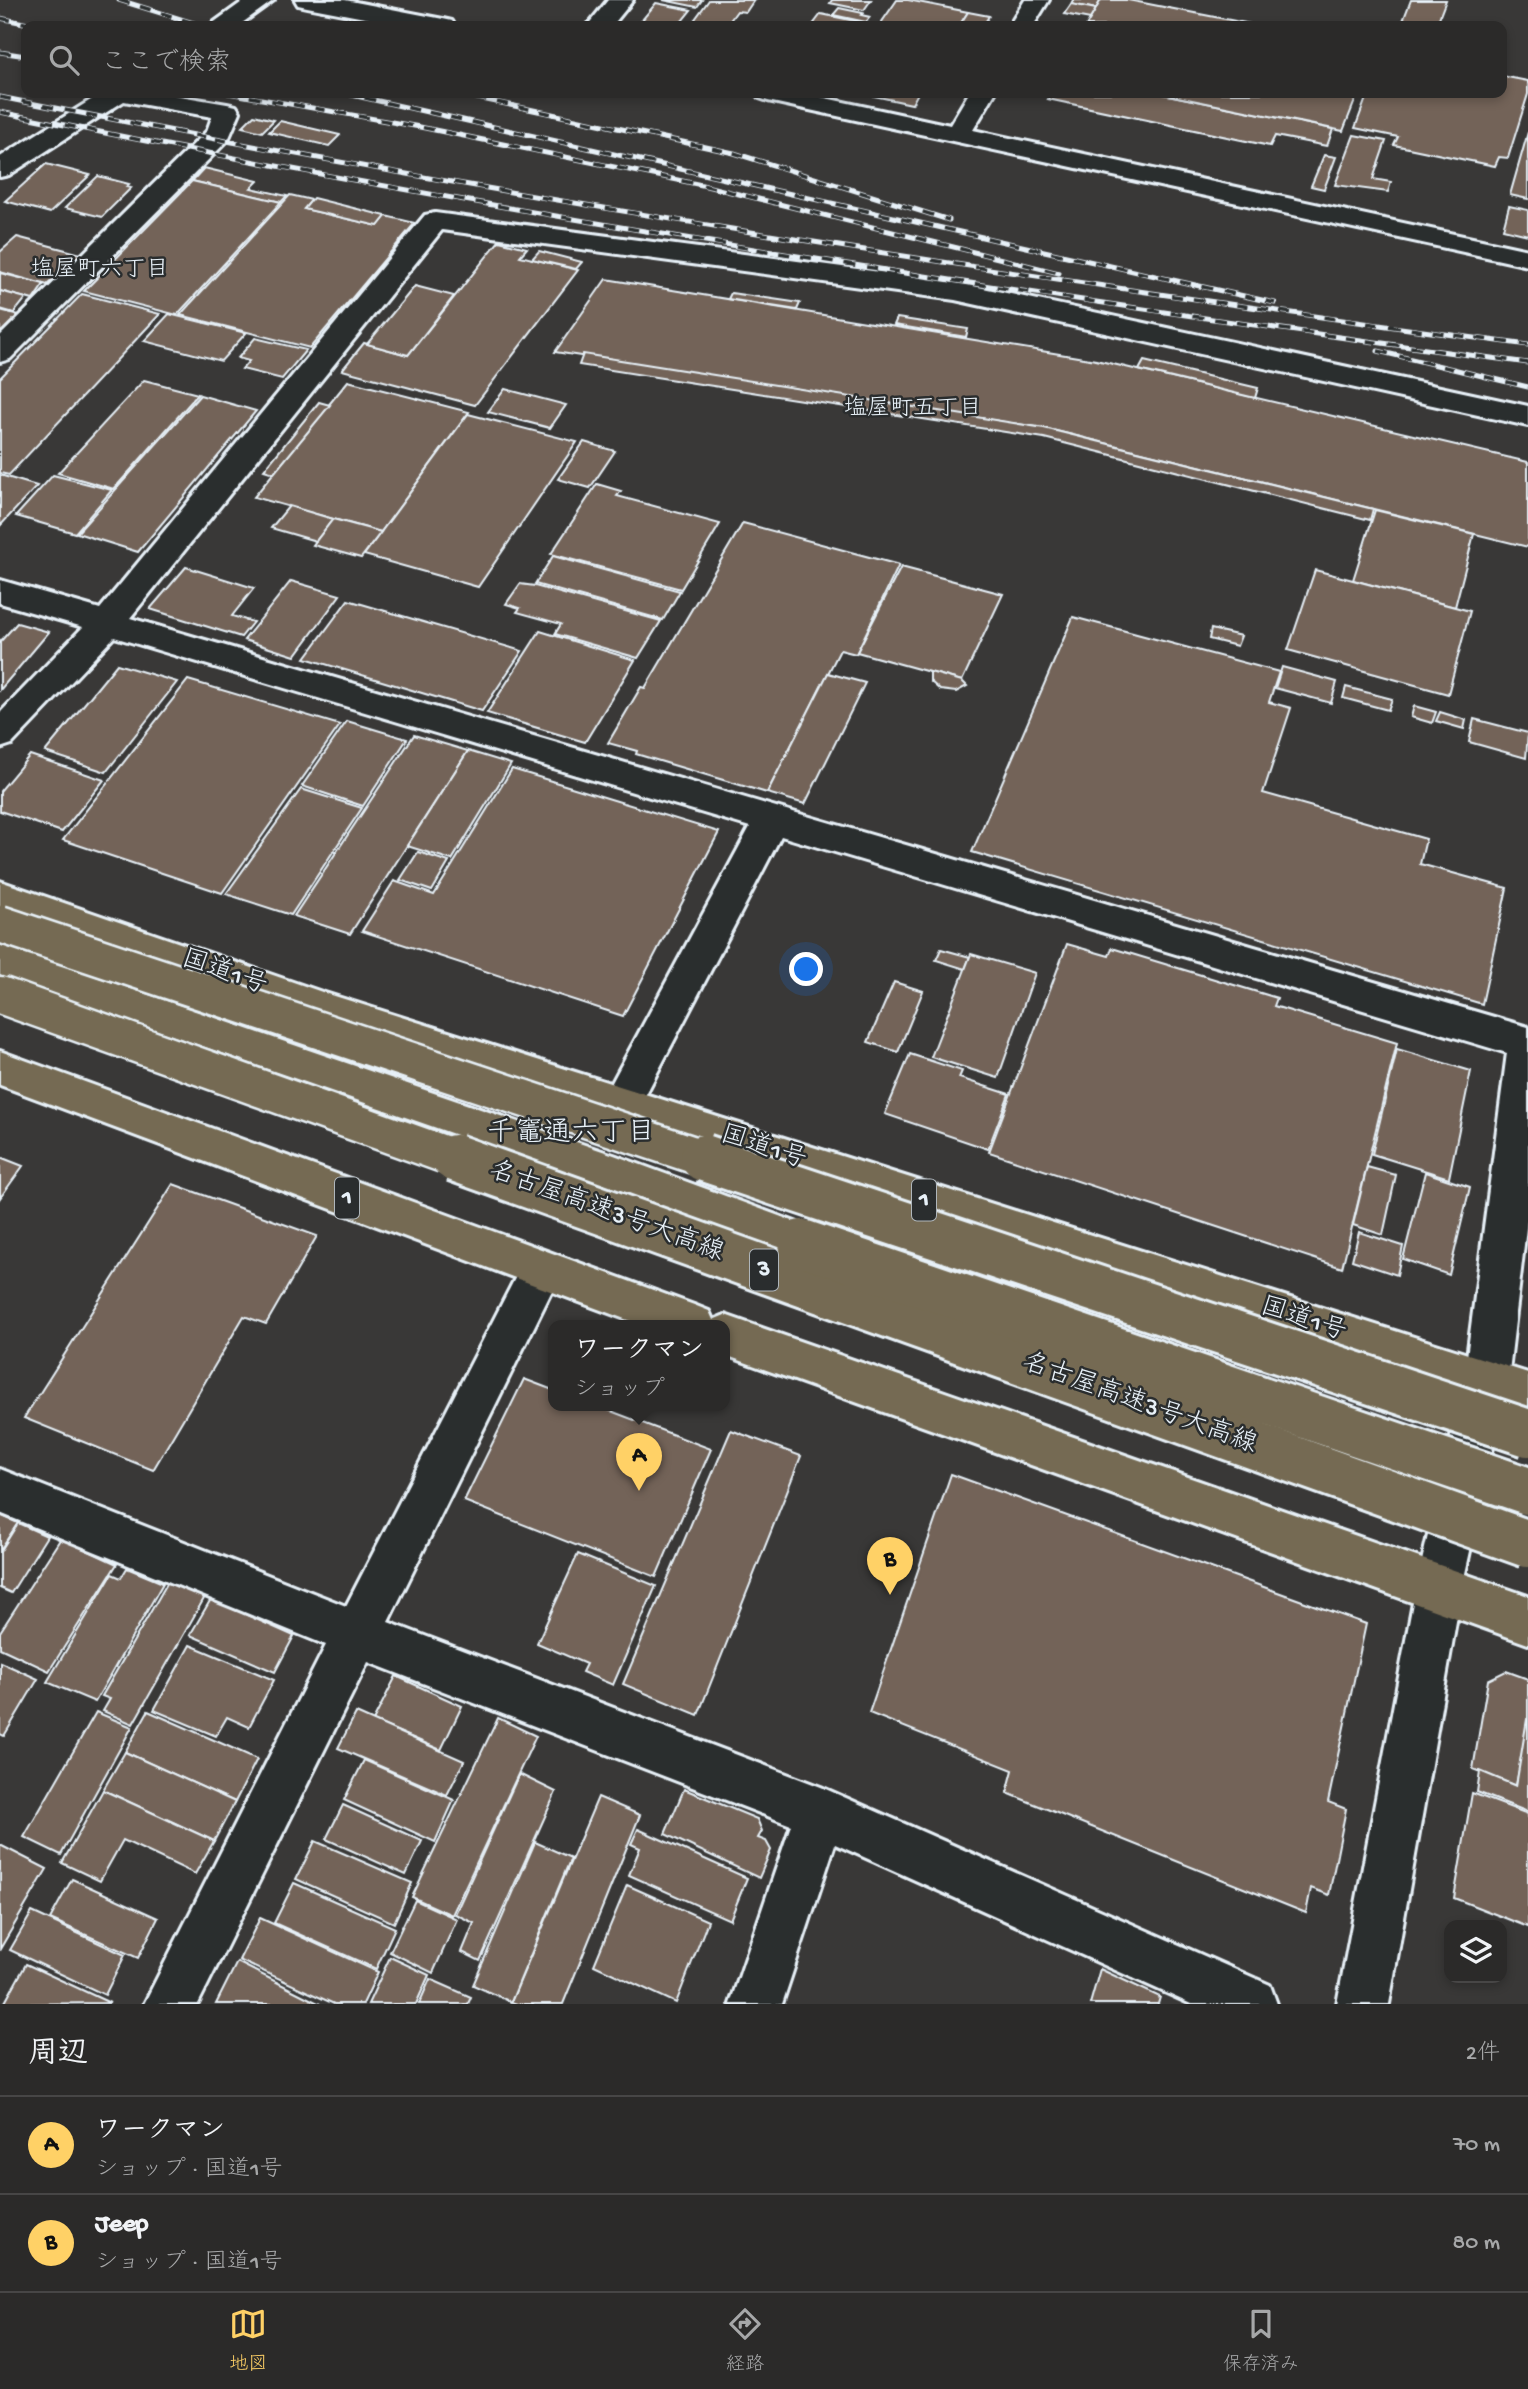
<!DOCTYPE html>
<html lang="ja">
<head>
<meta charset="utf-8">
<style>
  :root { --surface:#2b2a29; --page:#333231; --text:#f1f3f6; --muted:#a6a7a8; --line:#474646; --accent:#ffd166 }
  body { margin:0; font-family:"Gochi Hand","Klee One",sans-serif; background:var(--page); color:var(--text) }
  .controls { position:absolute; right:21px; bottom:21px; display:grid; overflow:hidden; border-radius:14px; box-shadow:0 4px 10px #0003 }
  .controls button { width:63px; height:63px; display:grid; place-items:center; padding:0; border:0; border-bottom:2px solid var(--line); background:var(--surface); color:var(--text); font:35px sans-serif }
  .you { position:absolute; left:807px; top:970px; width:24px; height:24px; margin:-18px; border:5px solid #fff; border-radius:50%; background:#1a73e8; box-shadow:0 0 0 10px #1a73e833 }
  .badge { display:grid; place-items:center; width:46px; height:46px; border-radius:50%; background:var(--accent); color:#111; font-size:23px; font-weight:700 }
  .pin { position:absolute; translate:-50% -58px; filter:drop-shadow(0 2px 4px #0008) }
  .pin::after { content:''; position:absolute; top:37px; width:24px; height:21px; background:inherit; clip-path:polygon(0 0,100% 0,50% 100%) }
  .popup { position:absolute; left:548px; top:1320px; width:182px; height:91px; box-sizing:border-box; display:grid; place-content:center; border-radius:14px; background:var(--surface); filter:drop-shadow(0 2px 5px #0005); font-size:23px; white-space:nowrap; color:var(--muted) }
  .popup b { font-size:26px; color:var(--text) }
  .popup::after { content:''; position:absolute; left:50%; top:100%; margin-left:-14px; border:14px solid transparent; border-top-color:var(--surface) }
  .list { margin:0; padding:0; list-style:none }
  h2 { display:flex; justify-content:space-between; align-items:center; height:91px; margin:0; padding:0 28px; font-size:30px }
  h2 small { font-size:23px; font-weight:400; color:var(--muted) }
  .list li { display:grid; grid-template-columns:46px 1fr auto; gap:21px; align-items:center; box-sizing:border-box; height:98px; padding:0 28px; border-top:2px solid var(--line) }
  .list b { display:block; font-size:26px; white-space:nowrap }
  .list p { margin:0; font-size:23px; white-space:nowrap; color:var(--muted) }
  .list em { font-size:23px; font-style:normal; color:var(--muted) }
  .icon { flex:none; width:38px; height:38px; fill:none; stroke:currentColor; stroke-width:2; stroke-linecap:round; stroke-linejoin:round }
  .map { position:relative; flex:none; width:1528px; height:2004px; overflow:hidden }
  .search { position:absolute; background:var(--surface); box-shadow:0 4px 10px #0003; left:21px; right:21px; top:21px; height:77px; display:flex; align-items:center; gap:18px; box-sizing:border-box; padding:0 24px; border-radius:14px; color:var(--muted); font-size:26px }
  .sheet { height:287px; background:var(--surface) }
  nav { display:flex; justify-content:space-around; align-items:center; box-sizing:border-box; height:98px; border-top:2px solid var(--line); background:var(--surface); font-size:19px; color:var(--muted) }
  nav a { display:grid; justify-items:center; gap:4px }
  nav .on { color:var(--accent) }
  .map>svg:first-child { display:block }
  .building { fill:#736459; stroke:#e8f1f8; stroke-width:2 }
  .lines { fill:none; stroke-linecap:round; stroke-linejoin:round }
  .minor-casing { stroke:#e8f1f8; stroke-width:6 }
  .highway-casing { stroke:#e8f1f8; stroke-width:6 }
  .minor { fill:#2a2d2e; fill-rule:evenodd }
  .highway { fill:#756b52; fill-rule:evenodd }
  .rail-casing { stroke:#e8f1f8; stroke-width:5 }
  .rail { stroke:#2a2d2e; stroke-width:3.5; stroke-dasharray:11; stroke-linecap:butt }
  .highway-bridge-far1-casing { stroke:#e8f1f8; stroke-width:41; stroke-linecap:butt }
  .highway-bridge-casing { stroke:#e8f1f8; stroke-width:52; stroke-linecap:butt }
  .highway-bridge-far1 { stroke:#756b52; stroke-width:36 }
  .highway-bridge { stroke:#756b52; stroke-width:46 }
  .labels { text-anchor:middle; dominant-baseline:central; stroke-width:5; stroke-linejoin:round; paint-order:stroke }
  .far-neighbourhood-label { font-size:23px; fill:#e8f1f8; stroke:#2a2d2e }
  .shield { fill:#2a2d2e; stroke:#afb6bb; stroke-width:2 }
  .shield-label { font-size:24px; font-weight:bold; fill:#e8f1f8 }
  .street-label { font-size:26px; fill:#e8f1f8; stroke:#2a2d2e }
  .neighbourhood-label { font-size:28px; fill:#e8f1f8; stroke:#2a2d2e }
</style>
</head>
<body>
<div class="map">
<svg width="1528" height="2004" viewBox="0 0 1528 2004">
  <rect width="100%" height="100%" fill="#393837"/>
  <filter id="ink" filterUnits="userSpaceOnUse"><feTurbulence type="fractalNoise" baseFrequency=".0143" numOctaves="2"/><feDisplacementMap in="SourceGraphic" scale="14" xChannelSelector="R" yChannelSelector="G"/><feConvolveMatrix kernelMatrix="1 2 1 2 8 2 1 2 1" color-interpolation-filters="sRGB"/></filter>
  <g filter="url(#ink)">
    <!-- building -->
    <g class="building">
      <path d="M663 0H702L697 7Z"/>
      <path d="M709 0H754L746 12 737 11 726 26H690Z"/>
      <path d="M832 0H871L864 10 830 3Z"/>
      <path d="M897 0H908L968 12 959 26H879Z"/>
      <path d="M1073 0H1101L1096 9 1071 4Z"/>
      <path d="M1101 0H1128L1261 26H1086Z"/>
      <path d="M1411 0H1446L1436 26H1401Z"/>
      <path d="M656 3 691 10 678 26H637Z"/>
      <path d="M1071 4 1096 9 1090 19 1064 14Z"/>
      <path d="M839 8 863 13 861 15 870 17 866 22 833 15Z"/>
      <path d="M968 12 989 16 983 26H959Z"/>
      <path d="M821 14 870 24 812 26Z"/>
      <path d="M1502 76 1528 81V94L1508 158 1499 157 1495 166 1394 145 1398 137 1355 128 1368 93H1502Z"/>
      <path d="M860 93H918L912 104Z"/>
      <path d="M1052 93H1158L1333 129 1327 146 1275 136 1270 146 1048 99Z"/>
      <path d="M1158 93H1358L1343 131Z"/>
      <path d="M254 115 274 120 262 132 242 127Z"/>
      <path d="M280 121 340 135 329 146 269 132Z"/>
      <path d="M1528 132V199L1510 195Z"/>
      <path d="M1354 135 1386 141 1373 179 1391 182 1388 192 1335 185Z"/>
      <path d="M1324 155 1336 157 1324 189 1311 186Z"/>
      <path d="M46 164 90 175 50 213 5 201Z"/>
      <path d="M204 168 258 181 251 188 287 196 281 202 192 181Z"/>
      <path d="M98 176 129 184 126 187 131 188 102 217 65 208Z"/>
      <path d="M192 181 281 202 177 315 84 291Z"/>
      <path d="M290 195 312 200 304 209 378 226 386 216 415 223 310 348 180 315Z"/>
      <path d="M313 198 386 216 378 226 304 209Z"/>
      <path d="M1509 206 1528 210V235L1503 229Z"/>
      <path d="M17 237 81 254 47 285 0 272V252Z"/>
      <path d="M499 241 527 248 520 256 578 270 475 405 342 370 364 343 408 355Z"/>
      <path d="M539 251 582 262 576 269 532 259Z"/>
      <path d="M0 273 44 284 33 300 0 291Z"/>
      <path d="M606 279 1096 360 1528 462V547L1044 428 555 352Z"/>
      <path d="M415 286 454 296 408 355 367 344Z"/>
      <path d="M0 291 26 298 14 313 0 309Z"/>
      <path d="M731 293 800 303 797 310 728 299Z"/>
      <path d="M82 294 160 314 9 475 0 473V378Z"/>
      <path d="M0 310 19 315 1 333 0 332Z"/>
      <path d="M169 314 246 333 221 361 144 341Z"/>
      <path d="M897 318 968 329 966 337 894 325Z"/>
      <path d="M255 338 306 350 282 379 242 369 249 361 238 358Z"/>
      <path d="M583 354 1044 428 1373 509 1370 520 1044 438 579 365Z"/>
      <path d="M1144 361 1258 388 1255 398 1139 370Z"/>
      <path d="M144 380 198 394 114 489 58 473Z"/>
      <path d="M348 381 469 412 381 532 254 497Z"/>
      <path d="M505 389 566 405 550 428 488 412Z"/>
      <path d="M200 395 256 411 138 552 77 533Z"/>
      <path d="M319 402 330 405 274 473 264 470Z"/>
      <path d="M468 414 577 442 478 587 364 555Z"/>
      <path d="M584 442 615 451 590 488 558 479Z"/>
      <path d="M0 475 37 486 0 526Z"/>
      <path d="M53 475 112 490 75 533 16 516Z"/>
      <path d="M597 484 621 491 617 496 720 524 681 589 551 554Z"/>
      <path d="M289 506 333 519 316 541 271 528Z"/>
      <path d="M1375 510 1474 534 1455 607 1353 580Z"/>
      <path d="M333 519 381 532 361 558 313 545Z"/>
      <path d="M743 523 899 565 856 654 840 650 767 793 636 754 637 751 608 743 641 687 645 688Z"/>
      <path d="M553 556 680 591 663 620 535 584Z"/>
      <path d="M186 567 254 588 232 616 253 622 241 637 150 609Z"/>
      <path d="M901 567 1003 594 962 681 857 652Z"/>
      <path d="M1315 570 1470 611 1448 694 1288 650Z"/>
      <path d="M291 581 340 595 295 656 244 640Z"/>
      <path d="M520 584 535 586 661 621 638 658 555 634 561 624 517 612 520 608 506 604Z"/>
      <path d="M348 600 522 651 482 711 305 658Z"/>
      <path d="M1073 617 1279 672 1269 702 1291 708 1263 793 1426 839 1420 864 1507 888 1482 1004 972 852Z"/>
      <path d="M17 623 49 632 0 690V642Z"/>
      <path d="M1211 629 1241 636 1237 646 1209 639Z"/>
      <path d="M540 631 635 660 585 742 487 713Z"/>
      <path d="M117 664 177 682 106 772 45 752Z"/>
      <path d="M1282 667 1337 682 1331 703 1275 688Z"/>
      <path d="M930 672 962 681 967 686 956 692 940 690 930 681Z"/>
      <path d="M828 673 865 683 805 804 767 793Z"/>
      <path d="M188 680 340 725 222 893 63 840Z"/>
      <path d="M1346 687 1392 699 1388 710 1343 698Z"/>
      <path d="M1414 706 1436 712 1432 723 1411 717Z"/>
      <path d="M1440 712 1466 720 1464 729 1436 721Z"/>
      <path d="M1474 719 1528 733 1526 758 1469 742Z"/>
      <path d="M347 721 407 739 363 806 302 786Z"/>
      <path d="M414 735 468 751 350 934 294 916Z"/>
      <path d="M468 751 511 764 452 860 407 846Z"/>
      <path d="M30 755 104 780 62 832 0 811V791Z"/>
      <path d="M512 769 719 832 623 1016 362 931 394 881 434 895Z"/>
      <path d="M301 789 362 808 291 915 226 894Z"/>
      <path d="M418 852 449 862 432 891 400 880Z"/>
      <path d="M1067 944 1109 956 1112 948 1277 998 1274 1006 1397 1043 1342 1268 989 1152Z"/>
      <path d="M941 949 970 957 965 969 936 960Z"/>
      <path d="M971 954 1035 973 998 1078 931 1057Z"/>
      <path d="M894 982 923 991 898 1052 868 1042Z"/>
      <path d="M1397 1049 1471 1071 1449 1178 1372 1154Z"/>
      <path d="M910 1054 962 1071 959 1078 1009 1094 988 1149 885 1114Z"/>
      <path d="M0 1157 23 1166 0 1198Z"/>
      <path d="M1367 1167 1396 1175 1383 1235 1353 1225Z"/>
      <path d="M1425 1172 1470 1187 1449 1275 1403 1259Z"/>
      <path d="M173 1184 317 1236 266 1324 244 1316 153 1470 24 1418Z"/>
      <path d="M1359 1232 1403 1246 1397 1275 1352 1260Z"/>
      <path d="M524 1379 553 1390V1405H595L711 1449 656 1577 464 1501Z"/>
      <path d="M731 1430 801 1456 698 1715 623 1684Z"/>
      <path d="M951 1474 1366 1624 1328 1802 1346 1809 1329 1895 1311 1888 1306 1913 1007 1793 1013 1770 869 1713Z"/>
      <path d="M0 1515 18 1523 0 1550Z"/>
      <path d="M18 1523 47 1536 11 1593 0 1588V1552Z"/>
      <path d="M61 1538 117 1564 49 1671 0 1648V1632Z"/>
      <path d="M578 1554 656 1586 613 1685 582 1672 586 1664 537 1643Z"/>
      <path d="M127 1568 163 1583 95 1702 47 1682 112 1574 121 1578Z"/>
      <path d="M169 1580 206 1595 133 1724 103 1711 110 1699 102 1696Z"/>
      <path d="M211 1599 294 1636 275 1672 190 1635Z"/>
      <path d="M190 1645 274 1680 249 1727 227 1717 216 1736 154 1710Z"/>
      <path d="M0 1662 38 1679 4 1736 0 1734Z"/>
      <path d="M1506 1671 1528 1679V1719L1516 1786 1473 1769 1488 1680Z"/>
      <path d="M396 1676 462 1706 441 1750 373 1721Z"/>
      <path d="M148 1711 257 1759 235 1802 125 1752Z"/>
      <path d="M96 1712 132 1727 61 1855 24 1837Z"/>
      <path d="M356 1713 464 1761 447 1795 338 1748Z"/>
      <path d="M498 1718 536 1736 452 1915 412 1897Z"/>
      <path d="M1527 1719H1528V1812L1477 1792 1480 1771 1516 1786Z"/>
      <path d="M125 1752 235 1802 214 1841 103 1790Z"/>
      <path d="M364 1760 454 1800 435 1842 344 1800Z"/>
      <path d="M519 1774 556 1792 480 1961 462 1952 474 1923 455 1914Z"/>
      <path d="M684 1789 757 1819 762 1831 758 1838 766 1841 771 1850 759 1878 665 1834Z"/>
      <path d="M103 1790 214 1841 195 1874 123 1840 100 1881 62 1863Z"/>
      <path d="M1472 1793 1528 1814V1927L1454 1898Z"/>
      <path d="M598 1797 640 1815 563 2004H517L511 2002Z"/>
      <path d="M343 1805 422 1841 406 1875 326 1839Z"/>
      <path d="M638 1829 747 1878 730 1920 629 1875 640 1848 631 1844Z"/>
      <path d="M315 1841 412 1883 394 1923 296 1879Z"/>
      <path d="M535 1842 571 1858 511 2002 473 1985Z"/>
      <path d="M0 1845 47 1869 0 1949Z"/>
      <path d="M72 1879 158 1918 138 1958 50 1919Z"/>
      <path d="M294 1883 395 1928 376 1969 274 1923Z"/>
      <path d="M627 1885 708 1921 676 2003 594 1965Z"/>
      <path d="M415 1900 457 1919 433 1973 390 1952Z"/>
      <path d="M32 1912 125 1955 105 1995 10 1950Z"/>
      <path d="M260 1918 378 1972 363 2004H334L239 1960Z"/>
      <path d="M390 1957 429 1975 416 2004H368Z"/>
      <path d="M237 1962 320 2004H216Z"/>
      <path d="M26 1964 110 2003 4 2004Z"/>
      <path d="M1100 1969 1160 1997 1158 2004H1090Z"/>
      <path d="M430 1979 471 1997 468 2004H419Z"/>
    </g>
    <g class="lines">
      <defs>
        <g id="minor">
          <path d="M245 0H274L238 26H209Z"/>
          <path d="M295 0H345L443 19 452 21 455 26H406L307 7 298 5Z"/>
          <path d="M608 0H633L612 26H587Z"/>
          <path d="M1025 0H1049L1033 26H1009Z"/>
          <path d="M102 93H162L227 104 236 106 240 112 228 140 10 359 0 362V336L207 131 212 117 124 101 9 175 0 177V157Z"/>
          <path d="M755 93H802L950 125 969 93H995L973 130 1528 250V266L768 101 759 98Z"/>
          <path d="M435 213 955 282 1528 406V426L955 300 442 230 130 618 1528 1027V1211L1508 1380 1462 1587 1389 2004H1337L1416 1587 1464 1380 1507 1053 781 836 635 1115 621 1120 607 1115 601 1103 750 827 114 637 12 744 0 748V713L83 627 0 603V580L100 609 425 215Z"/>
          <path d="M541 1251 556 1257 562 1270 388 1622 821 1787 1270 1985 1277 2004H1191L835 1844 782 2004H730L791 1825 368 1662 198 2004H144L326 1645 0 1513V1469L346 1606 526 1257Z"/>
        </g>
        <g id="highway">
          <path d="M0 881 322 992 1528 1373V1415L320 1023 0 911Z"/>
          <path d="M0 944 614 1155 817 1230 823 1243 817 1256 802 1262 605 1187 0 975Z"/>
          <path d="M0 1051 694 1305 709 1311 713 1320 725 1315 1528 1596V1644L725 1355V1325H641L0 1085Z"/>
        </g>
      </defs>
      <!-- minor casing -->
      <use href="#minor" class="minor-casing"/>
      <!-- highway casing -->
      <use href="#highway" class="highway-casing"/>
      <!-- minor -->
      <use href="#minor" class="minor"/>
      <!-- highway -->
      <use href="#highway" class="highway"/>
      <defs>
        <g id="rail">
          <path d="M119 0 203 26"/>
          <path d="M0 18 38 26"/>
          <path d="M0 52 26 56"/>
          <path d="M228 93 420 127 702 185 1059 273"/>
          <path d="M343 93 1275 303"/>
          <path d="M454 93 734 153 949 220"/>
          <path d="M0 97C506 199 1016 277 1528 345"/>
          <path d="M0 112C506 215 1016 294 1528 363"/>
          <path d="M1378 351 1528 387"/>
        </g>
      </defs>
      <!-- rail casing -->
      <use href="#rail" class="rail-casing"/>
      <!-- rail -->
      <use href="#rail" class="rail"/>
      <defs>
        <g id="highway-bridge-far1">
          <path d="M0 924 709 1160"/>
          <path d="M0 995 460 1160"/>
        </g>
        <g id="highway-bridge">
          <path d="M455 1158 1528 1544"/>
          <path d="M704 1158 1528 1433"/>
          <path d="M802 1243 1528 1491"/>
        </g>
      </defs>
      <!-- highway-bridge-far1 casing -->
      <use href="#highway-bridge-far1" class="highway-bridge-far1-casing"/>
      <!-- highway-bridge casing -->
      <use href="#highway-bridge" class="highway-bridge-casing"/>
      <!-- highway-bridge-far1 -->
      <use href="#highway-bridge-far1" class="highway-bridge-far1"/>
      <!-- highway-bridge -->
      <use href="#highway-bridge" class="highway-bridge"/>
    </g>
  </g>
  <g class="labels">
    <!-- far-neighbourhood labels -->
    <g class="far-neighbourhood-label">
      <text x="100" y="270">塩屋町六丁目</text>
      <text x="913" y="409">塩屋町五丁目</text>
    </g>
    <!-- shield labels -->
    <g class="shield">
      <rect x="335" y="1177.5" width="24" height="41" rx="5"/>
      <rect x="912" y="1179.5" width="24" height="41" rx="5"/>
      <rect x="750" y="1249.5" width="28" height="41" rx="5"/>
    </g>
    <g class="shield-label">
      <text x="347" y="1198">1</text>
      <text x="924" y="1200">1</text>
      <text x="764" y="1270">3</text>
    </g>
    <!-- street labels -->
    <g class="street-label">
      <text transform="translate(224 974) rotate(19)">国道1号</text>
      <text transform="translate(763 1149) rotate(18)">国道1号</text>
      <text transform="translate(606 1213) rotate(20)">名古屋高速3号大高線</text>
      <text transform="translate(1303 1321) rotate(18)">国道1号</text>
      <text transform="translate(1139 1405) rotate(20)">名古屋高速3号大高線</text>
    </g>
    <!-- neighbourhood labels -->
    <g class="neighbourhood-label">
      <text x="571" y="1134">千竈通六丁目</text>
    </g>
  </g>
</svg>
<div class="controls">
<button><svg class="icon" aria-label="layers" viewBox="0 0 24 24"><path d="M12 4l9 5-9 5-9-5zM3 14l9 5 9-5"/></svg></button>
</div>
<div class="you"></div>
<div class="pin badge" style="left:639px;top:1491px">A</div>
<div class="popup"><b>ワークマン</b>ショップ</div>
<div class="pin badge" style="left:890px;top:1595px">B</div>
<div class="search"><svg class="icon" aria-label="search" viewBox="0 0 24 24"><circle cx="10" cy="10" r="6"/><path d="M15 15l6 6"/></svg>ここで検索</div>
</div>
<section class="sheet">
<h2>周辺<small>2件</small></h2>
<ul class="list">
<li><span class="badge">A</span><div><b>ワークマン</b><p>ショップ · 国道1号</p></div><em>70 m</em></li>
<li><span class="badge">B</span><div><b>Jeep</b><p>ショップ · 国道1号</p></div><em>80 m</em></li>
</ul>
</section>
<nav>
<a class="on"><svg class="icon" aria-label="map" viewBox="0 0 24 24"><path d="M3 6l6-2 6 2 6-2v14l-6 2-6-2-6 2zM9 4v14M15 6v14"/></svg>地図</a>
<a><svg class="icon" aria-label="directions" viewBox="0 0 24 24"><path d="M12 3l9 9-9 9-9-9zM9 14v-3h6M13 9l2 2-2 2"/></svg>経路</a>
<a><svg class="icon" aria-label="saved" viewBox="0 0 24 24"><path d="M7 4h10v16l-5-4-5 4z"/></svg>保存済み</a>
</nav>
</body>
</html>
